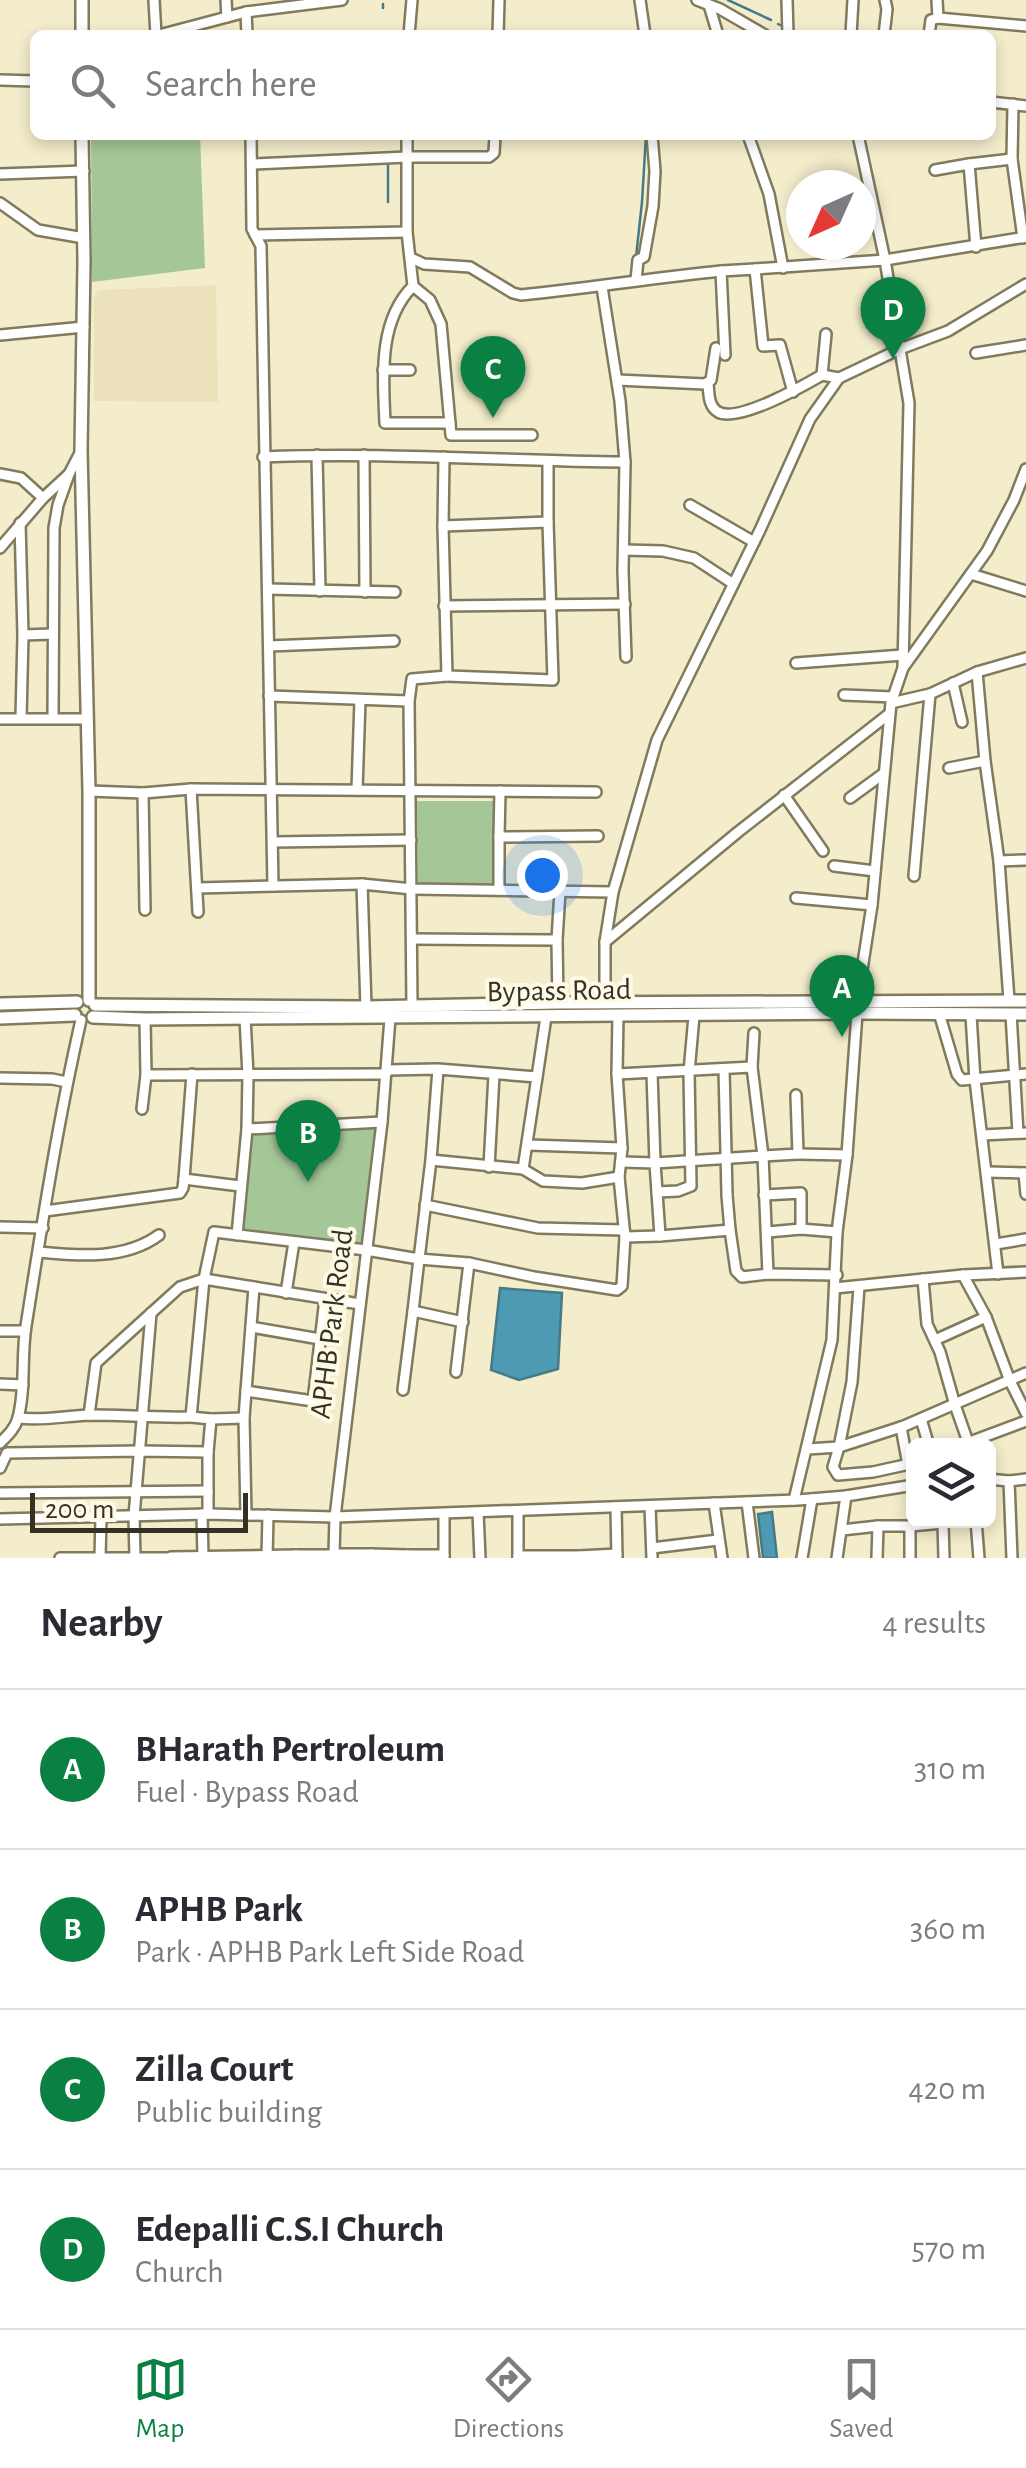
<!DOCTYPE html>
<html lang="en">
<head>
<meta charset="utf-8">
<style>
  :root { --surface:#fff; --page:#f2f2f3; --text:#2b2b33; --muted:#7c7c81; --line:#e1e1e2; --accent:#0b8043 }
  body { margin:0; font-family:"Alegreya Sans",sans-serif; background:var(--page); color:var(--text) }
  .controls { position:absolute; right:30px; bottom:30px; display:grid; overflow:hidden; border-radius:15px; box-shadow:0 5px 15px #0003 }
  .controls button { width:90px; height:90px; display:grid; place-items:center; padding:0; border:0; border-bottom:2px solid var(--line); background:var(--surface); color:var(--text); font:50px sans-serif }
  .compass { position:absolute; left:786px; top:170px; width:90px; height:90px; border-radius:50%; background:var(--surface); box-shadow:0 5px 15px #0003; rotate:225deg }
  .scale { position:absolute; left:30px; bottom:25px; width:218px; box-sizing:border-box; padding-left:10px; border:5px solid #333024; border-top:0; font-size:28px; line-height:35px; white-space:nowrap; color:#333024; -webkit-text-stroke:8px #fefae6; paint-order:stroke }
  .you { position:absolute; left:542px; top:875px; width:35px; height:35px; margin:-25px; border:8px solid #fff; border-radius:50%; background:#1a73e8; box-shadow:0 0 0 15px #1a73e833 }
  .badge { display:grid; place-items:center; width:65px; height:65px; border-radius:50%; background:var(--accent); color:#fff; font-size:32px; font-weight:700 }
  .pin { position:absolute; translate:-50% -82px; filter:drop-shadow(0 2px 5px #0008) }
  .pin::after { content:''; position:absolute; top:52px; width:35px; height:30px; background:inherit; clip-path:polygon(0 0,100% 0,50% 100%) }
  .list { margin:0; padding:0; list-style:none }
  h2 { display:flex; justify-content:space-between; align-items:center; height:130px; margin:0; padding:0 40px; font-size:42px }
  h2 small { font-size:32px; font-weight:400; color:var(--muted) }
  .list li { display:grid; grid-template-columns:65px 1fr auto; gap:30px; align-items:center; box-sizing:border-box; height:160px; padding:0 40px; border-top:2px solid var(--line) }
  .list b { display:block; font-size:38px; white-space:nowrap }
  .list p { margin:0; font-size:32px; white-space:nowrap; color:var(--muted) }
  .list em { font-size:32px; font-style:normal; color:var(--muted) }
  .icon { flex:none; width:55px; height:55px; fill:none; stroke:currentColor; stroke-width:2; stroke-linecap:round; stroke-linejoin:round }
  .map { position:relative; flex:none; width:1026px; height:1558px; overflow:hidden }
  .search { position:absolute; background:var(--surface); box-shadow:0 5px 15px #0003; left:30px; right:30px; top:30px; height:110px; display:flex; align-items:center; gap:25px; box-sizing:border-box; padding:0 35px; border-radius:15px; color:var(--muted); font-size:38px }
  .sheet { height:770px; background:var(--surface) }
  nav { display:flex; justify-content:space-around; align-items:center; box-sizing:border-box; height:140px; border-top:2px solid var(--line); background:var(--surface); font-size:28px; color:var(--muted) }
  nav a { display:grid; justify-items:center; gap:5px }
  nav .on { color:var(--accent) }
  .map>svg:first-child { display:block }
  .built { fill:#ebe2bb }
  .green { fill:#a5c798 }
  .water { fill:#4e9ab2; stroke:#467a87; stroke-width:2.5 }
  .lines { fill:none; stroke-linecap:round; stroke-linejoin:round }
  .stream { stroke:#467a87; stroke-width:2.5 }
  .minor-casing { stroke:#817b5d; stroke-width:14 }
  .major-casing { stroke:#817b5d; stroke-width:16 }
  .minor { stroke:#fff; stroke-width:9 }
  .major { stroke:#fff; stroke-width:11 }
  .labels { text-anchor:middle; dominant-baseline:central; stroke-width:8; stroke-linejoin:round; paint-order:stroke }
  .street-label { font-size:30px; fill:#333024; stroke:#fefae6 }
</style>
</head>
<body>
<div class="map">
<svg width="1026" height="1558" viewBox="0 0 1026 1558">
  <rect width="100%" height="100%" fill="#f4edcc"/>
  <!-- built -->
  <path class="built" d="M216 285 218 402 94 401V297L96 293 99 290Z"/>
  <!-- green -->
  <g class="green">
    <path d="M91 135H200L205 268 92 282Z"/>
    <path d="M417 801H494L495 885H418Z"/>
    <path d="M377 1127 363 1245 242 1230 251 1134Z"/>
  </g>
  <!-- water -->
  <g class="water">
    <path d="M500 1288 562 1293 558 1369 519 1380 491 1370Z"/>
    <path d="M772 1512 777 1558H763L758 1514Z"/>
  </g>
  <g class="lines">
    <!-- stream -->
    <g class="stream">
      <path d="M728 0 771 20"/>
      <path d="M383 4V8"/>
      <path d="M778 24 782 26"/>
      <path d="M387 136V135"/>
      <path d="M388 164V202"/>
      <path d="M636 257 642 202 646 135"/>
    </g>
    <defs>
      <g id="minor">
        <path d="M154 0 156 35"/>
        <path d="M226 0 227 17"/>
        <path d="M640 0 645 35"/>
        <path d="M697 0 720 9 765 35"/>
        <path d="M787 0 788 35"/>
        <path d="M937 0 938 18 1026 26"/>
        <path d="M709 5 718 35"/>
        <path d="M246 12 247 35"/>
        <path d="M159 35 246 12 342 0"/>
        <path d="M409 35 412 0"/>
        <path d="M498 35 499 0"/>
        <path d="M851 35 853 0"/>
        <path d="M884 35 887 9 885 0"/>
        <path d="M929 35 931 20 938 18"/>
        <path d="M0 80 35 81"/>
        <path d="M991 102 1026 106"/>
        <path d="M1013 104 1012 159 1023 238"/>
        <path d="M251 135 252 229 261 246C263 459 271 673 273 886"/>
        <path d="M407 135V232L413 286C378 321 383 376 385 423H450"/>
        <path d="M748 135 769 194 783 268"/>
        <path d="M858 135 885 260 909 403 903 667"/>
        <path d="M253 164 407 157H489L494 153 495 135"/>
        <path d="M969 164 1012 159"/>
        <path d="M935 170 969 164 976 247"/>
        <path d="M0 174 84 171"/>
        <path d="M0 203 38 230 84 238"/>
        <path d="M255 235 407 232"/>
        <path d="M411 258 424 264 470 267 513 293 521 295C588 288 654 278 721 271"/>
        <path d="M755 269 885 260 1026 237"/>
        <path d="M636 280 638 260 644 257 653 206 655 171 652 135"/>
        <path d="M413 286 430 300 441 324 451 435H532"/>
        <path d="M602 287 620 401 625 462 623 571 626 657"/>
        <path d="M826 334 822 375 839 378"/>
        <path d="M0 335 84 327"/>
        <path d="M976 353 1026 345"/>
        <path d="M725 355 721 271 755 269 763 346 780 345 793 392"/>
        <path d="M383 370H410"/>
        <path d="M617 380 705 384 711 380 716 348"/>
        <path d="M708 383C709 393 708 406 718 412 738 423 803 386 822 375"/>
        <path d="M317 455 320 591"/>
        <path d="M364 455 365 592"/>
        <path d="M263 457C384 452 504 461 625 462"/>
        <path d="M444 457 443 526 447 676 553 680 548 522V461"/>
        <path d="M0 474 21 478 43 498"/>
        <path d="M690 505 754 542"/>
        <path d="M20 523 23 635 21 718"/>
        <path d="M443 526 548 522"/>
        <path d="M0 548 43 498 69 474 81 451"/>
        <path d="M624 550 663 551 694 558 732 583"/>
        <path d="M971 574 1026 591"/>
        <path d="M268 589 395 592"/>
        <path d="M444 606 625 604"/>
        <path d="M23 635 52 634"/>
        <path d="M269 646 394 641"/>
        <path d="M796 663 903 655"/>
        <path d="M977 672 1026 658"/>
        <path d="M953 683 962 722"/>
        <path d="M844 695 893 697"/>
        <path d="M269 696 409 701 412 679 447 676"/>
        <path d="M409 701 412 1006"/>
        <path d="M891 703 930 694 977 672 985 761 999 861 1009 1000"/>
        <path d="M53 718 54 528 58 505 69 474"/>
        <path d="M0 719H86"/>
        <path d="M949 768 985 761"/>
        <path d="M191 789 198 912"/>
        <path d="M357 790 360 700"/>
        <path d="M89 791 143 793 191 789 596 792"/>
        <path d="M500 791 499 837 598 836"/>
        <path d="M143 793 145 910"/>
        <path d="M784 795 823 851"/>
        <path d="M850 798 883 774"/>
        <path d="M499 837V890"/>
        <path d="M273 842 411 840"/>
        <path d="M999 861 1026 860"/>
        <path d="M834 866 875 871"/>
        <path d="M914 876 930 694"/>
        <path d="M197 888 362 884"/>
        <path d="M796 898 872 905"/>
        <path d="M412 939 557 940 558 1003"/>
        <path d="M557 940 560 891"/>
        <path d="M605 942 738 832 889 714"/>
        <path d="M857 1002 872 905 891 703 903 668 987 551 1014 500 1026 469"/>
        <path d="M605 1003V942L613 892 657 740 760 530 810 419 839 378 900 349 948 331 1026 284"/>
        <path d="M366 1007 362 884 412 889 613 892"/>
        <path d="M939 1013 957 1074 962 1080 1026 1074"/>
        <path d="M1011 1014 1018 1133"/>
        <path d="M971 1015 975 1080 998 1274"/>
        <path d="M752 1067 754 1033"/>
        <path d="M724 1069 727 1195 730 1230"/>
        <path d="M387 1070 438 1069 537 1077 523 1169 431 1160 438 1069"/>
        <path d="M652 1073 655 1163 763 1156 768 1274"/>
        <path d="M617 1074 752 1067 763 1156 798 1154 796 1095"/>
        <path d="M146 1075 386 1074"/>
        <path d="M537 1077 546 1017"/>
        <path d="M0 1078 52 1079 67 1082"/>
        <path d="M142 1109 146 1075 145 1019"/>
        <path d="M247 1129 382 1122"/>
        <path d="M982 1135 1026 1133"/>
        <path d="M528 1145 622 1148"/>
        <path d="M798 1154 847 1155"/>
        <path d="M431 1160 419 1259 469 1263 456 1372"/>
        <path d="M622 1162 655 1163 660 1236 730 1230 736 1271 742 1277 768 1274 837 1275"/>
        <path d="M489 1167 494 1075"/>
        <path d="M523 1169 543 1181 582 1183 619 1177"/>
        <path d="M987 1172 1026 1173"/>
        <path d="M1024 1173 1026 1194"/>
        <path d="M184 1179 240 1186"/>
        <path d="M657 1192 678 1191 691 1186 689 1072 694 1016"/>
        <path d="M764 1195 801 1193V1229"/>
        <path d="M425 1205 538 1228 624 1230"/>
        <path d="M45 1211 180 1193 183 1188 184 1179 192 1074"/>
        <path d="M0 1227 43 1228"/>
        <path d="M768 1232 801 1229 837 1232"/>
        <path d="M237 1235 247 1129 248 1075 245 1018"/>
        <path d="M625 1237 660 1236"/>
        <path d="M996 1244 1026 1239"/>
        <path d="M39 1252C79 1256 125 1260 159 1235"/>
        <path d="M469 1263 534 1277 617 1290 622 1286 625 1237 619 1177 622 1148 617 1074 618 1015"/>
        <path d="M963 1275 1026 1272"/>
        <path d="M923 1279 927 1324 940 1352 955 1405 968 1442"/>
        <path d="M835 1288 963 1275 986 1317 1010 1381 1026 1413"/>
        <path d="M286 1293 294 1242"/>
        <path d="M251 1327 320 1339"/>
        <path d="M0 1331H25"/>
        <path d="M935 1340 986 1317"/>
        <path d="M0 1384 23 1385"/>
        <path d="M403 1390 413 1311 463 1322"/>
        <path d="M246 1391 254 1287"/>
        <path d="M89 1415 96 1363 180 1287 204 1279 214 1232 366 1250 419 1259 413 1311"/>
        <path d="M18 1418C42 1421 65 1416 89 1415 123 1415 157 1418 191 1417"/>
        <path d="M211 1419 244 1418"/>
        <path d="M921 1419 929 1446"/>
        <path d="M901 1427 908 1465"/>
        <path d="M0 1443C7 1436 15 1429 18 1418 26 1388 21 1356 26 1326 42 1224 58 1121 81 1020"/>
        <path d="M959 1446 1026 1421"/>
        <path d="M807 1449 839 1447 852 1382 859 1287"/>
        <path d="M914 1463 873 1472 838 1475 833 1467 839 1447 904 1426 1026 1373"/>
        <path d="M0 1468 7 1453 140 1451 208 1452"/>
        <path d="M988 1479 1009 1481"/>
        <path d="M0 1493 208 1491"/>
        <path d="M794 1500 832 1340 837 1232 847 1155 857 1013"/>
        <path d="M747 1502 754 1558"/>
        <path d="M714 1503 722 1558"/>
        <path d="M650 1506 652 1558"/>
        <path d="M616 1507 617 1558"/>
        <path d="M478 1512 480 1558"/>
        <path d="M202 1514 203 1558"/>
        <path d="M208 1514V1452L211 1419 191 1417 204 1279 360 1304"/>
        <path d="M246 1515 244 1418 246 1391 313 1401 325 1299"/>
        <path d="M0 1519 208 1514 335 1517 798 1500 846 1496 914 1485"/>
        <path d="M976 1520 979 1558"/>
        <path d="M878 1526H910V1558"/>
        <path d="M910 1526 943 1523 944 1558"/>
        <path d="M842 1530 878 1526 877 1558"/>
        <path d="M652 1548 718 1540"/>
        <path d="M371 1554 408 1555"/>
        <path d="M518 1556H579"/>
        <path d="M171 1557 296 1555"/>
        <path d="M60 1558H171"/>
        <path d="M100 1558 101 1517"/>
        <path d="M135 1558 134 1516 151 1313"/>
        <path d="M267 1558 268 1515"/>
        <path d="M296 1558V1555H334"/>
        <path d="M371 1558V1554H334L335 1517 382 1122 390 1018"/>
        <path d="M408 1558V1555H444"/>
        <path d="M444 1558V1514"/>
        <path d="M518 1558V1511"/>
        <path d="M580 1558 579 1556 617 1554"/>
        <path d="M802 1558 812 1499"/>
        <path d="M837 1558 846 1496"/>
        <path d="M1012 1558 1009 1481 1026 1479"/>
      </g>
      <g id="major">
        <path d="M82 0V35"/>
        <path d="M82 135 84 261 81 450 89 791V1000"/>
        <path d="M0 1004 77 1002"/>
        <path d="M95 1005 366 1007 558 1003 1026 1001"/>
        <path d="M93 1017 145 1019 857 1013 1026 1014"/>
        <path d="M0 1018 75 1015"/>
      </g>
    </defs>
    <!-- minor casing -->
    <use href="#minor" class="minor-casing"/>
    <!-- major casing -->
    <use href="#major" class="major-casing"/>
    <!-- minor -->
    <use href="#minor" class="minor"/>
    <!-- major -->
    <use href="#major" class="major"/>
  </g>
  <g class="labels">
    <!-- street labels -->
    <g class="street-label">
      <text transform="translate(559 991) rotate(-1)">Bypass Road</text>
      <text transform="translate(332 1324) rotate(-83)">APHB Park Road</text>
    </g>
  </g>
</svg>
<div class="controls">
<button><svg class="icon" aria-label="layers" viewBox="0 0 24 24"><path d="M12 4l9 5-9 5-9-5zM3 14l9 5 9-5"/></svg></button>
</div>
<svg class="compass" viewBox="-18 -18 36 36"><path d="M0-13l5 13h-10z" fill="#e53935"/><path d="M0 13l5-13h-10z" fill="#7c7c81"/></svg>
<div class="scale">200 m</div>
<div class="you"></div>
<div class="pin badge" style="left:842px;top:1037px">A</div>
<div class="pin badge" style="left:308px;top:1182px">B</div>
<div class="pin badge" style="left:493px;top:418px">C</div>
<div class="pin badge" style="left:893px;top:359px">D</div>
<div class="search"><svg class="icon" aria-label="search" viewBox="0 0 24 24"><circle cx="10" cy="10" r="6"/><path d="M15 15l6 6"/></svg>Search here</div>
</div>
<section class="sheet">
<h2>Nearby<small>4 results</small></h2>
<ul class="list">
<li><span class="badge">A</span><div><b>BHarath Pertroleum</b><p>Fuel · Bypass Road</p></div><em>310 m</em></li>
<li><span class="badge">B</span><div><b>APHB Park</b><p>Park · APHB Park Left Side Road</p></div><em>360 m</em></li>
<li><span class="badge">C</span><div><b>Zilla Court</b><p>Public building</p></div><em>420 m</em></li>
<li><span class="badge">D</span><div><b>Edepalli C.S.I Church</b><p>Church</p></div><em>570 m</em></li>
</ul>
</section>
<nav>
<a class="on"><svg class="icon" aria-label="map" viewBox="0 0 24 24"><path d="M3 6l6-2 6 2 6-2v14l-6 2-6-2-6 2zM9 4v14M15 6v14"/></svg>Map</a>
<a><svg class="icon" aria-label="directions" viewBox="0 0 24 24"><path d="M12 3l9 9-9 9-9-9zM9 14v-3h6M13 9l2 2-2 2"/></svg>Directions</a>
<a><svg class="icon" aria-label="saved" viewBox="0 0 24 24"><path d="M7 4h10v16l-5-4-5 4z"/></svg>Saved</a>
</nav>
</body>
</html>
